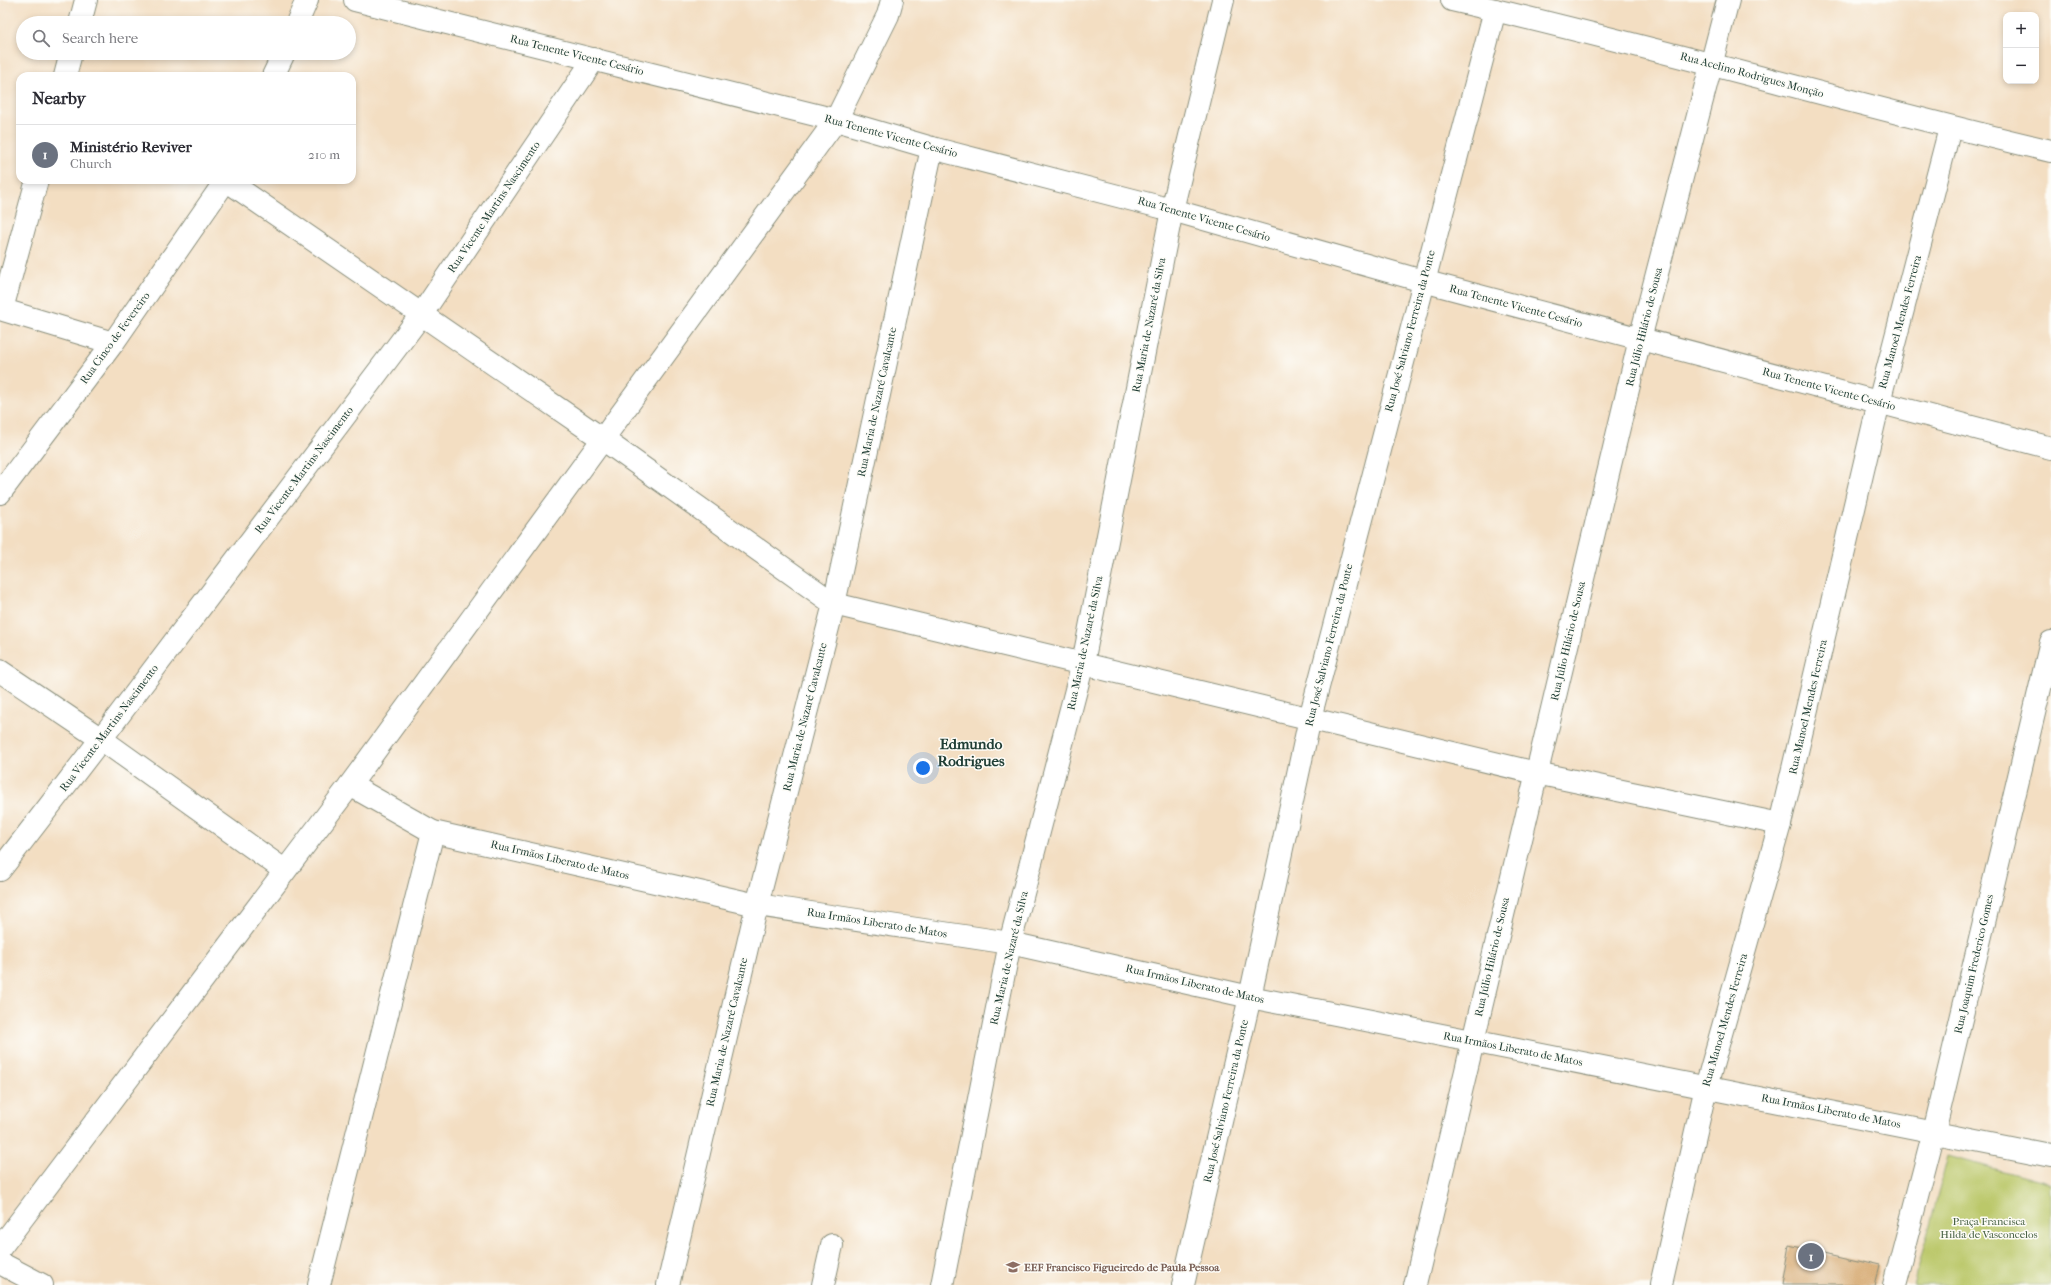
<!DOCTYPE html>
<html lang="en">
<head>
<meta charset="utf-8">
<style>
  :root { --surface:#fff; --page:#f2f2f3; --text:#2b2b33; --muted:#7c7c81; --line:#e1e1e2; --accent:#2563eb }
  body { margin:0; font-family:"IM FELL French Canon",serif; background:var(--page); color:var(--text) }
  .controls { position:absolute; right:12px; top:12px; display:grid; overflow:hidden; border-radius:8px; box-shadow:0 2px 6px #0003 }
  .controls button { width:36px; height:36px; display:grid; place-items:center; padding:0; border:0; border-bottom:1px solid var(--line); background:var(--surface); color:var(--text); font:20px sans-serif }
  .you { position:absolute; left:923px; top:768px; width:14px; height:14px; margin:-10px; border:3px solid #fff; border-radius:50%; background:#1a73e8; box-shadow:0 0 0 6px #1a73e833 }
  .badge { display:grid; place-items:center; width:26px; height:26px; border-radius:50%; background:var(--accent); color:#fff; font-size:13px; font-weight:700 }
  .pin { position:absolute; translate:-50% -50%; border:2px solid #fff; box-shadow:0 1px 4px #0006 }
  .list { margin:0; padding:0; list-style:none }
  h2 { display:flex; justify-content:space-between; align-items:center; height:52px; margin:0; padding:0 16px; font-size:17px }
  h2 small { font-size:13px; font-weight:400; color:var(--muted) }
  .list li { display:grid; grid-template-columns:26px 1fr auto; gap:12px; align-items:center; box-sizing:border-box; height:60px; padding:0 16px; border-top:1px solid var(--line) }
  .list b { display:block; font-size:15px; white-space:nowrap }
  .list p { margin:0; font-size:13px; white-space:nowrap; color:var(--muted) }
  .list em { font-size:13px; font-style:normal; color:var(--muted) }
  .icon { flex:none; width:22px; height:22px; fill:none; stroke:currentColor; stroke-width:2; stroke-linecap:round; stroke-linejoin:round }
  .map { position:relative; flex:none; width:2051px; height:1285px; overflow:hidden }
  .search { position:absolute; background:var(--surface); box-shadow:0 2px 6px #0003; left:16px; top:16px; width:340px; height:44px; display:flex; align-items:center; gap:10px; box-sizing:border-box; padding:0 14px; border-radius:22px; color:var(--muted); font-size:15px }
  .panel { position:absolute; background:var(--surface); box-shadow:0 2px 6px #0003; left:16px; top:72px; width:340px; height:112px; border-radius:12px }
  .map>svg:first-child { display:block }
  .green { fill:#bbc86a; stroke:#6d824f }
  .building { fill:#d6a971 }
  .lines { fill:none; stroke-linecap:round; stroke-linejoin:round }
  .minor-casing { stroke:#898e7b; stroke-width:24 }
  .tertiary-casing { stroke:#898e7b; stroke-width:24 }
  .minor { stroke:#fff; stroke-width:22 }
  .tertiary { stroke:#fff; stroke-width:22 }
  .labels { text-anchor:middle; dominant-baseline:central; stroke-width:3; stroke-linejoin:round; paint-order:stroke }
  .street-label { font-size:11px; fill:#1f3d34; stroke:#fdfcf7 }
  .park-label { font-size:11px; fill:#466042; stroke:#fdfcf7 }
  .education-label { font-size:11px; font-weight:bold; fill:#785e54; stroke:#fdfcf7; text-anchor:start }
  .district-label { font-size:15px; font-weight:bold; fill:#1f3d34; stroke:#fdfcf7 }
</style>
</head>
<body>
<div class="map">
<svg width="2051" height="1285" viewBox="0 0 2051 1285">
  <rect width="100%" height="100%" fill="#fdfcf7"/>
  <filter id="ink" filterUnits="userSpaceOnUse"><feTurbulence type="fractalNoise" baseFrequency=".025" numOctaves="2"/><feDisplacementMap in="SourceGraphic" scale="8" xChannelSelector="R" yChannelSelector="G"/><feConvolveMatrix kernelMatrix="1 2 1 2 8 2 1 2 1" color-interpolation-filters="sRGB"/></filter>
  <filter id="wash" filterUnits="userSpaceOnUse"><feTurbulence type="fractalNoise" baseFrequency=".012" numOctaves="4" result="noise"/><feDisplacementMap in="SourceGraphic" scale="16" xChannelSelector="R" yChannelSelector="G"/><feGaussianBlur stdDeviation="0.9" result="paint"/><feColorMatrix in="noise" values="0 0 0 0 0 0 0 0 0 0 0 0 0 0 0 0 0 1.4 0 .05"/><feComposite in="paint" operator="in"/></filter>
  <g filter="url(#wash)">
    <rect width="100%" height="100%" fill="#f3dec2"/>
    <!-- green -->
    <path class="green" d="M1948 1156 2051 1184V1285H1914Z"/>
    <g id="blocks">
      <!-- building -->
      <path class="building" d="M1789 1245 1879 1266 1874 1285H1782Z"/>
    </g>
  </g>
  <g filter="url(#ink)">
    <use href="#blocks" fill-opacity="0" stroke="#898e7b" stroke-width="1"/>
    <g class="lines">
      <defs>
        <g id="minor">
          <path d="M355 0 836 120 932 148 1172 210 1423 281 2051 448"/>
          <path d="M1452 0C1653 46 1851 104 2051 151"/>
          <path d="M80 23 86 0"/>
          <path d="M297 23 307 0"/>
          <path d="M65 76 71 53"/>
          <path d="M273 76 284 53"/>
          <path d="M226 180 604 440 834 604 1536 773 1780 824"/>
          <path d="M0 309 113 343"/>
          <path d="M2 309 37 180"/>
          <path d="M0 493 113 343 226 180"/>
          <path d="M0 671 101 739 284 870"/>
          <path d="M350 785 433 832 757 905 1010 943 1250 997 2051 1156"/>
          <path d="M0 870 101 739 421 315 594 59"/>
          <path d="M0 1248 350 785 836 120 888 15 892 0"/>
          <path d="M0 1263 42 1285"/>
          <path d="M319 1285 433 832"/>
          <path d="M668 1285 757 905 834 604 932 148"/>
          <path d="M823 1285 832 1245"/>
          <path d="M1183 1285 1250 997 1310 718 1495 10"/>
          <path d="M1415 1285 1640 339 1728 0"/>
          <path d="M1661 1285 1706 1087 1780 824 1879 402 1950 128"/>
          <path d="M1894 1285 1934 1132 2051 642"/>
        </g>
        <path id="tertiary" d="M942 1285 1010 943 1083 663 1172 210 1223 0"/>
      </defs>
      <!-- minor casing -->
      <use href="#minor" class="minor-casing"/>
      <!-- tertiary casing -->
      <use href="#tertiary" class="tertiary-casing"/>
      <!-- minor -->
      <use href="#minor" class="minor"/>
      <!-- tertiary -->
      <use href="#tertiary" class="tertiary"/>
    </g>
  </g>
  <!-- icons -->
  <defs>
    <symbol id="school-bare" viewBox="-9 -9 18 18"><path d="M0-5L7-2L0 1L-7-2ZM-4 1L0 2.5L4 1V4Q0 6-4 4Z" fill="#8d6e63" stroke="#fdfcf7" stroke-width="2.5" paint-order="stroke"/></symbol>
  </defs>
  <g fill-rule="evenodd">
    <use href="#school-bare" x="1003" y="1257" width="20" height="20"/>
  </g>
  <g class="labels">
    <!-- street labels -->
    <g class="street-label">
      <text transform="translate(577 55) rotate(14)">Rua Tenente Vicente Cesário</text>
      <text transform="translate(1752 75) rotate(15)">Rua Acelino Rodrigues Monção</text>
      <text transform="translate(891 136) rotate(15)">Rua Tenente Vicente Cesário</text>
      <text transform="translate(494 207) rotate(-56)">Rua Vicente Martins Nascimento</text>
      <text transform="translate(1204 219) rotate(16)">Rua Tenente Vicente Cesário</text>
      <text transform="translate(1516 306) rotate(15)">Rua Tenente Vicente Cesário</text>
      <text transform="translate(1900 322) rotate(-75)">Rua Manoel Mendes Ferreira</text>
      <text transform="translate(1149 325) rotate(-79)">Rua Maria de Nazaré da Silva</text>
      <text transform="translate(1644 327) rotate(-76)">Rua Júlio Hilário de Sousa</text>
      <text transform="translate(1410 331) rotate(-75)">Rua José Salviano Ferreira da Ponte</text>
      <text transform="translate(115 338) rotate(-54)">Rua Cinco de Fevereiro</text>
      <text transform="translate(1829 389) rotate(15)">Rua Tenente Vicente Cesário</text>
      <text transform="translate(877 402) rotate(-78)">Rua Maria de Nazaré Cavalcante</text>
      <text transform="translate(304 470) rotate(-53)">Rua Vicente Martins Nascimento</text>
      <text transform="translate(1568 641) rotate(-77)">Rua Júlio Hilário de Sousa</text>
      <text transform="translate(1085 643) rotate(-78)">Rua Maria de Nazaré da Silva</text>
      <text transform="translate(1329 645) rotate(-76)">Rua José Salviano Ferreira da Ponte</text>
      <text transform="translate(1808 707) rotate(-77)">Rua Manoel Mendes Ferreira</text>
      <text transform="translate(805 717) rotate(-76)">Rua Maria de Nazaré Cavalcante</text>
      <text transform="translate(109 728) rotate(-53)">Rua Vicente Martins Nascimento</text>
      <text transform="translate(560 860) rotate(13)">Rua Irmãos Liberato de Matos</text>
      <text transform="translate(877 923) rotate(9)">Rua Irmãos Liberato de Matos</text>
      <text transform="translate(1492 957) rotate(-77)">Rua Júlio Hilário de Sousa</text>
      <text transform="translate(1009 958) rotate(-77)">Rua Maria de Nazaré da Silva</text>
      <text transform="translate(1974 964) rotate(-77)">Rua Joaquim Frederico Gomes</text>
      <text transform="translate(1195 984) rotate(13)">Rua Irmãos Liberato de Matos</text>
      <text transform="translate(1725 1020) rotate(-74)">Rua Manoel Mendes Ferreira</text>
      <text transform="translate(727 1032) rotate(-77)">Rua Maria de Nazaré Cavalcante</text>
      <text transform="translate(1513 1049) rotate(11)">Rua Irmãos Liberato de Matos</text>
      <text transform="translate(1226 1101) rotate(-77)">Rua José Salviano Ferreira da Ponte</text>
      <text transform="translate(1831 1111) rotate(11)">Rua Irmãos Liberato de Matos</text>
    </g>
    <!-- park labels -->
    <g class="park-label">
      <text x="1989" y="1221">Praça Francisca<tspan x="1989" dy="13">Hilda de Vasconcelos</tspan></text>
    </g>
    <!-- education labels -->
    <g class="education-label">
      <text x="1024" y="1267">EEF Francisco Figueiredo de Paula Pessoa</text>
    </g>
    <!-- district labels -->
    <g class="district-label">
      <text x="971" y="744">Edmundo<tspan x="971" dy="17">Rodrigues</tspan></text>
    </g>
  </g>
</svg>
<div class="controls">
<button>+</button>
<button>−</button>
</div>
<div class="you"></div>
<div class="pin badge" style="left:1811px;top:1256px;background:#6b7280">1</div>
<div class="search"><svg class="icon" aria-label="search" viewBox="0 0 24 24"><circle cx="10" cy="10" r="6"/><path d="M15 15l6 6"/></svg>Search here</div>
<section class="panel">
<h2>Nearby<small></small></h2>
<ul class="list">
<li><span class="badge" style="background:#6b7280">1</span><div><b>Ministério Reviver</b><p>Church</p></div><em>210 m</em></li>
</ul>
</section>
</div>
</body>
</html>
